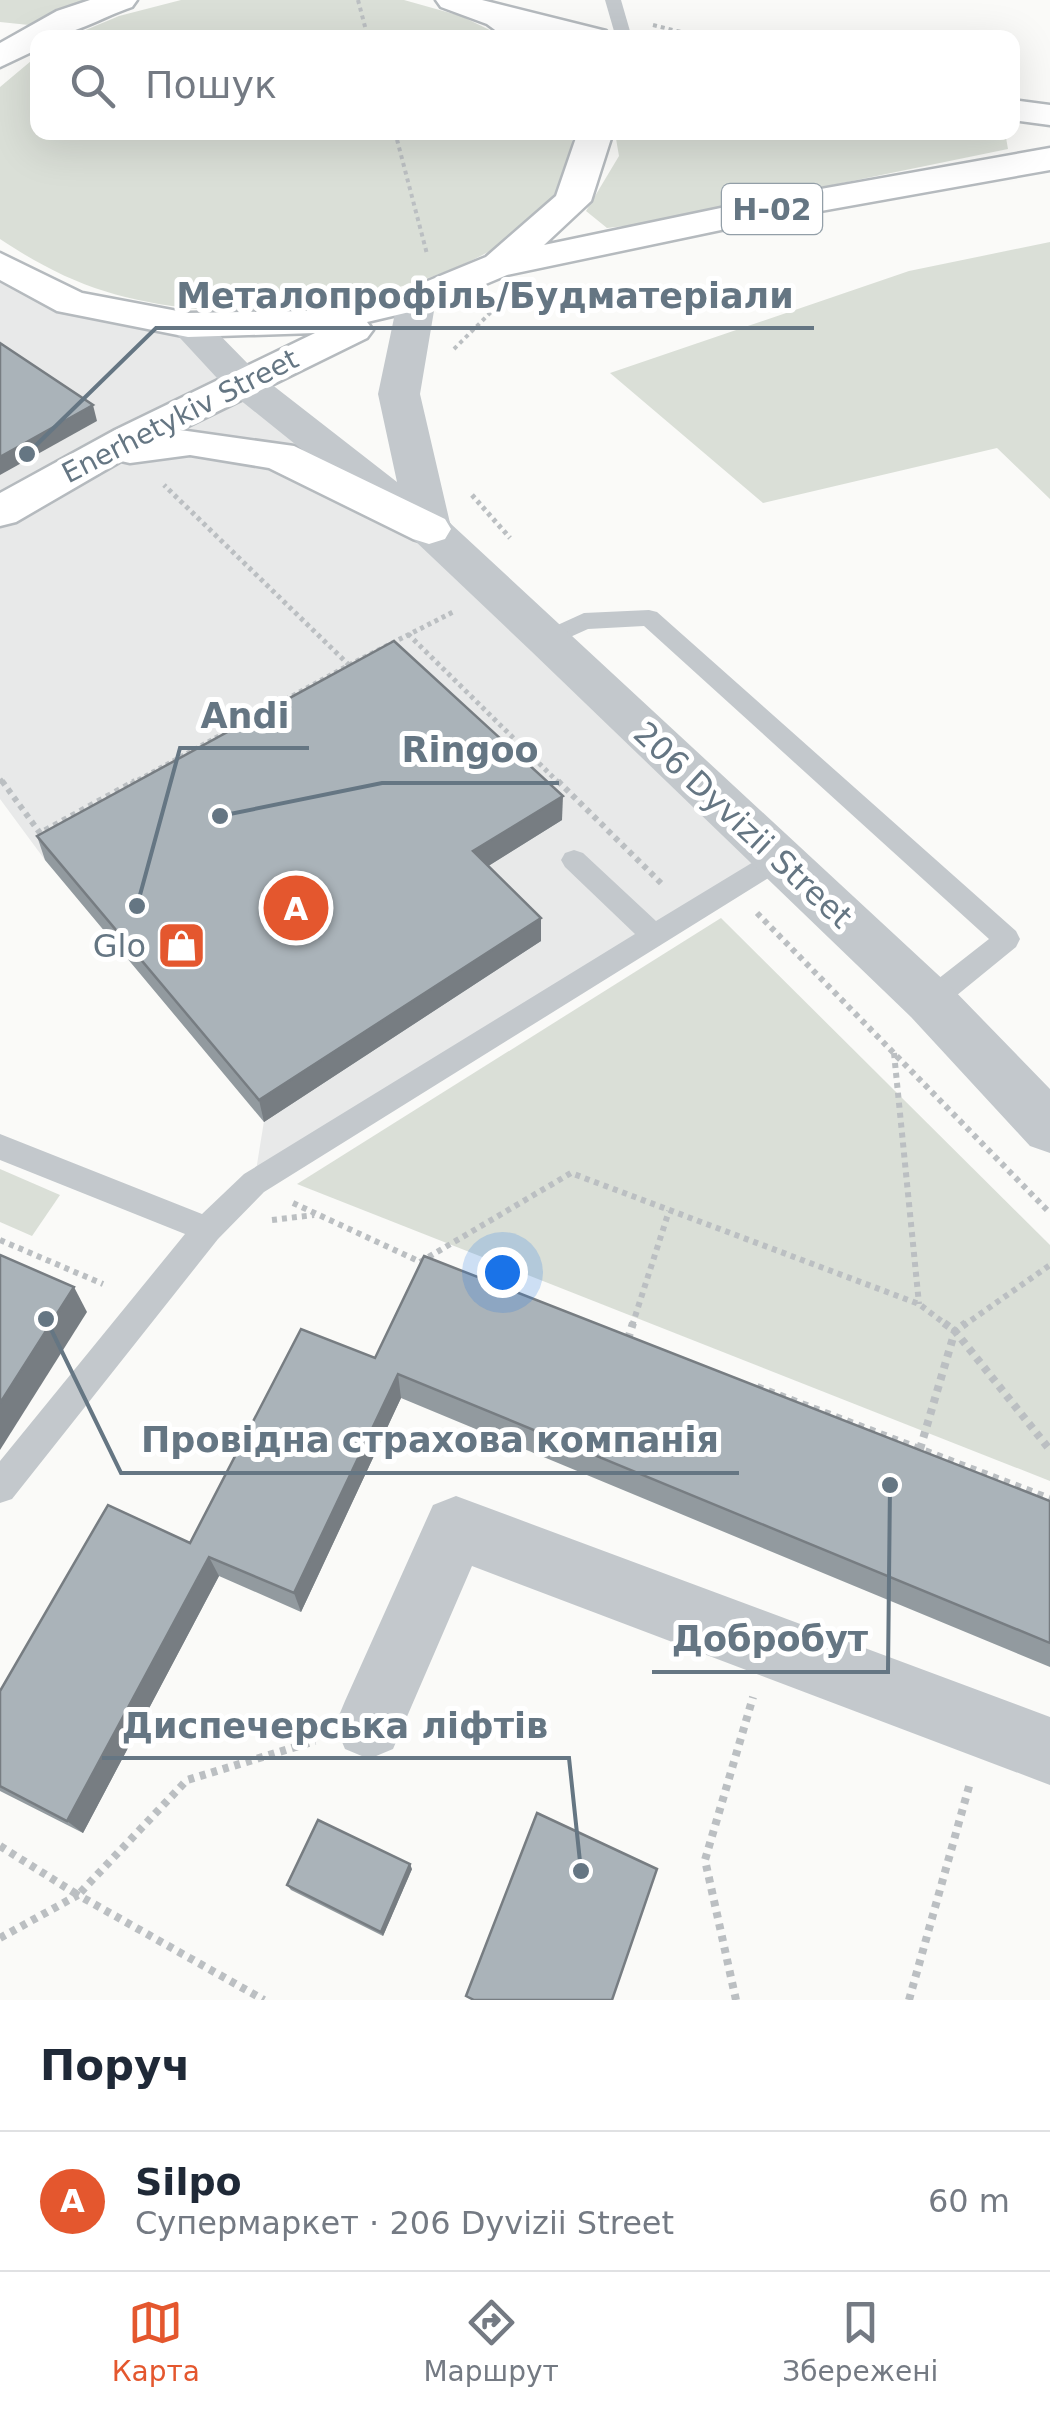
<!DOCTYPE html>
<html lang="uk">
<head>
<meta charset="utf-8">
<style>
  :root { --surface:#fff; --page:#f6f6f7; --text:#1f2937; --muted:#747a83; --line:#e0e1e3; --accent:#e4572e }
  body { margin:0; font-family:"DejaVu Sans",sans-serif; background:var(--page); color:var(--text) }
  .you { position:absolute; left:502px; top:1272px; width:35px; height:35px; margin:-25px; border:8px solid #fff; border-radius:50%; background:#1a73e8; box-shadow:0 0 0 15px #1a73e833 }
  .badge { display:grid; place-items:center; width:65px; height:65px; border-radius:50%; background:var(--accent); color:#fff; font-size:32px; font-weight:700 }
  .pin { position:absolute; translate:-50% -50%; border:5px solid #fff; box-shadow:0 2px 10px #0006 }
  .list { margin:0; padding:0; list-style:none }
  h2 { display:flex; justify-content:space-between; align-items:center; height:130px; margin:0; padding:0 40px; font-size:42px }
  h2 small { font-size:32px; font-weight:400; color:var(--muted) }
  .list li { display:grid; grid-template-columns:65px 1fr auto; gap:30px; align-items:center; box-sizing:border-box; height:140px; padding:0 40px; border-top:2px solid var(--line) }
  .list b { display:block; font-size:38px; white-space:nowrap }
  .list p { margin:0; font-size:32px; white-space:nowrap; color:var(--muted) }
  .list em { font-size:32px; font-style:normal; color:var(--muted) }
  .icon { flex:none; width:55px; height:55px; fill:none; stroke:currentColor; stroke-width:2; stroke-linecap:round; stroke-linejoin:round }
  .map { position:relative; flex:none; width:1050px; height:2000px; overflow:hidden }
  .search { position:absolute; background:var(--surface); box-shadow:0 10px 40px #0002; left:30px; right:30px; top:30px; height:110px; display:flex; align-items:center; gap:25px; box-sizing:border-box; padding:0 35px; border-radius:20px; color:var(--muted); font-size:38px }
  .sheet { height:270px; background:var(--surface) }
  nav { display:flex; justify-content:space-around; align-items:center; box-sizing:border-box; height:140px; border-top:2px solid var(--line); background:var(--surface); font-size:28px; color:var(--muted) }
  nav a { display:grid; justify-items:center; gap:5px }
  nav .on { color:var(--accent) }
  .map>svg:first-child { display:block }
  .built { fill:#e8e9e9 }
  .green { fill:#dadfd7 }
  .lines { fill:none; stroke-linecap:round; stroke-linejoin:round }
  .primary-casing { stroke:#b5babe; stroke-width:5 }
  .path-far3 { stroke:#bbbfc2; stroke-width:4; stroke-dasharray:4 4; stroke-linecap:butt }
  .path-far2 { stroke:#bbbfc2; stroke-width:5; stroke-dasharray:4 4; stroke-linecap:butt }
  .path-far1 { stroke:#bbbfc2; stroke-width:6; stroke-dasharray:5 5; stroke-linecap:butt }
  .path { stroke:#bbbfc2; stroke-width:8; stroke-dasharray:6 6; stroke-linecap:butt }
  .service { fill:#c3c8cc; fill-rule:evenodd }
  .minor { fill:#c3c8cc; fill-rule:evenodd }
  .tertiary { fill:#c3c8cc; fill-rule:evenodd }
  .primary { fill:#fff; fill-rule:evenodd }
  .wall { fill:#929a9f }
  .shaded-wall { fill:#777d82 }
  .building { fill:#aab3b9; stroke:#777d82; stroke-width:2.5 }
  .labels { text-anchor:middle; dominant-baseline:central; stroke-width:10; stroke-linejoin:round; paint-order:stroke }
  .far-street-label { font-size:28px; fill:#657683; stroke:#fff }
  .shield { fill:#fff; stroke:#939fa8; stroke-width:2.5 }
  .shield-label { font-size:30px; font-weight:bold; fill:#657683 }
  .street-label { font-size:32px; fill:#657683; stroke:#fff }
  .poi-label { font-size:32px; fill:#657683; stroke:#fff; text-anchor:end }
  .leader { fill:none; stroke:#657683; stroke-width:4 }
  .callout-dot { fill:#657683; stroke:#fff; stroke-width:4 }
  .callout-label { font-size:35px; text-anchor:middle; font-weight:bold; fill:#657683; stroke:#fff; stroke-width:10; stroke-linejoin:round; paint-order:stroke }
</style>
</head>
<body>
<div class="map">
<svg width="1050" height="2000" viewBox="0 0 1050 2000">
  <rect width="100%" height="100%" fill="#fafaf8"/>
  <!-- built -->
  <path class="built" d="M0 264 71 303 188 325 777 860 254 1183 264 1121 45 860 0 799Z"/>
  <!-- green -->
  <g class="green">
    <path d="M0 0H89L29 25 0 22Z"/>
    <path d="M181 0H404L461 16 504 37H69L119 16Z"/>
    <path d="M37 56 38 132 572 133C578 276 302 320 197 309 118 301 66 283 0 239V87Z"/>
    <path d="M1005 132 1008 149 643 224 607 228 586 211 619 156 615 133Z"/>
    <path d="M1050 242V499L997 448 763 503 610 373 909 271Z"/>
    <path d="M721 918 1050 1245V1481L297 1184Z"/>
    <path d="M0 1169 60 1195 32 1236 0 1222Z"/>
  </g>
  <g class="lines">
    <defs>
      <g id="primary">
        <path d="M90 0H137L132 7C102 17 69 38 38 38V49L0 67V43L57 11Z"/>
        <path d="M436 0H482L606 31 610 38H506L487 24 441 7Z"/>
        <path d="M1012 100 1050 105V125L1012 120Z"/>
        <path d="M578 132H613L591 201 544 245 759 200 1050 148V170L759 222 507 275 431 307 367 322 373 330 367 338 180 430 294 446 445 519 451 529 445 539 429 544 413 539 269 468 190 455 130 463 121 461 16 522 0 526V493L115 430 315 333 188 337 57 311 0 280V253L82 293 188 313 306 311 406 290 486 257 556 196Z"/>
      </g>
    </defs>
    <!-- primary casing -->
    <use href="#primary" class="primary-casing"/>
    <!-- path-far3 -->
    <g class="path-far3">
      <path d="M358 0 368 38"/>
      <path d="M653 25 705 38"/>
      <path d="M395 132 427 254"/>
      <path d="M454 349 491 312"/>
    </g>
    <!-- path-far2 -->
    <g class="path-far2">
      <path d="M472 495 510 538"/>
      <path d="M408 634 560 784"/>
      <path d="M349 665 455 611"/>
      <path d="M0 779 4 784"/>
      <path d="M131 784 349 665 164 485"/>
    </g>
    <!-- path-far1 -->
    <g class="path-far1">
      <path d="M2 781 40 833 135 781"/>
      <path d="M558 781 664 886"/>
      <path d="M757 913 1050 1213"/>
      <path d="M894 1053 919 1304"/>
      <path d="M293 1203 427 1265"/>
      <path d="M272 1220 314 1215"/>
      <path d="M0 1240 103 1284"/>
      <path d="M420 1262 571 1173 919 1304 948 1326"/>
      <path d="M632 1326 669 1211"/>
      <path d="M963 1326 1050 1265"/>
    </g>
    <!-- path -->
    <g class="path">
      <path d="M944 1323 955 1331 1050 1450"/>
      <path d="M628 1339 633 1323"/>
      <path d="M757 1387 1050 1499"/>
      <path d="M920 1449 955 1331 966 1323"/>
      <path d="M0 1846 78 1895 187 1780 315 1741"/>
      <path d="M0 1938 78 1895 264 2000"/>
      <path d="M736 2000 705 1860 753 1697"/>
      <path d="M909 2000 970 1783"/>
    </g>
    <!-- service -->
    <g class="service">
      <path d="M605 0H621L632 38H616Z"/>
      <path d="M649 610 657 612 1016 931 1020 939 1016 947 940 1009 930 1012 920 1009 916 1001 920 993 989 939 644 626 588 629 548 647 536 639 540 633 584 613Z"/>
      <path d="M574 850 583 853 656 921 768 853H786L790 860 786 867 264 1192 218 1239 12 1499 0 1503V1461L185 1234 0 1160V1134L202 1214 244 1174 635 934 565 867 561 860 565 853Z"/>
    </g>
    <!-- minor -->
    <path class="minor" d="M456 1496 1050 1717V1785L472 1566 393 1749 369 1759 345 1749 335 1725 345 1701 433 1505Z"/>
    <!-- tertiary -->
    <path class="tertiary" d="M417 287 431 291 436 299 420 394 450 523 949 985 1050 1089V1153L1030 1146 911 1017 531 651 413 539 229 391 168 325 174 317 188 313 202 317 257 373 397 482 378 394 398 299 403 291Z"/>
    <!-- primary -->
    <use href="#primary" class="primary"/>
  </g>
  <!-- wall -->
  <g class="wall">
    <path d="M562 820 488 866 541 918V941L264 1122 45 860 37 836Z"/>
    <path d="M375 1358 1050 1501V1667L401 1398 301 1612 219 1576 83 1833 0 1791V1691L190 1543Z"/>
    <path d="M412 1869 383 1936 291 1890 287 1885Z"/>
  </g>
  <!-- shaded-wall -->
  <g class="shaded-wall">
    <path d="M93 405 97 421 0 475V457Z"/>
    <path d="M563 796 562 820 474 875 473 851Z"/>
    <path d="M541 918V941L264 1122 259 1100Z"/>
    <path d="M74 1287 87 1312 0 1450V1403Z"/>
    <path d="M398 1374 401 1398 301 1612 294 1593Z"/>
    <path d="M209 1557 219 1576 83 1833 67 1821Z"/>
    <path d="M410 1864 412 1869 383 1936 381 1932Z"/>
  </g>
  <!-- building -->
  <g class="building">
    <path d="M0 343 93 405 0 457Z"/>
    <path d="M394 641 563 796 473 851 541 918 259 1100 37 836Z"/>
    <path d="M0 1255 74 1287 0 1403Z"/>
    <path d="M424 1256 1050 1501V1643L398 1374 294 1593 209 1557 67 1821 0 1786V1691L108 1505 190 1543 301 1329 375 1358Z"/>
    <path d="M537 1813 657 1869 612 2000H474L466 1996Z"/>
    <path d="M318 1820 410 1864 381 1932 287 1885Z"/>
  </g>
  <!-- icons -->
  <defs>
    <symbol id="shop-square" viewBox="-11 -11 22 22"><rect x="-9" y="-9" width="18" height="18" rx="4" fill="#e4572e" stroke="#fff"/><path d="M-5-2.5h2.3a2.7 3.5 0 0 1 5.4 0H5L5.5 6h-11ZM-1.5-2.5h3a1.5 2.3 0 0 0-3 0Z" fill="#fff"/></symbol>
  </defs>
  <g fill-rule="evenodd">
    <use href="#shop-square" x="154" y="918" width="55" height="55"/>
  </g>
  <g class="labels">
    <!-- far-street labels -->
    <g class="far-street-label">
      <text transform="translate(180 416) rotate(-27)">Enerhetykiv Street</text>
    </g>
    <!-- shield labels -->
    <rect class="shield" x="722" y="184" width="100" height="50" rx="8"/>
    <g class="shield-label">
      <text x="772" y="209">Н-02</text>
    </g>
    <!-- street labels -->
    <g class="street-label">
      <text transform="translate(743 825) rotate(43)">206 Dyvizii Street</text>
    </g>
    <!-- poi labels -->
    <g class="poi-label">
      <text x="146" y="946">Glo</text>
    </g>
  </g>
  <!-- callouts -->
  <path class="leader" d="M27 454L156 328H814M137 906L180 748H309M220 816L382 783H559M46 1319L121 1473H739M890 1485L888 1672H652M581 1871L569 1758H102"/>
  <g class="callout-dot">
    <circle cx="27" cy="454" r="10"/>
    <circle cx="137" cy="906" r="10"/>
    <circle cx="220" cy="816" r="10"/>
    <circle cx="46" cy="1319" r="10"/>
    <circle cx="890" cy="1485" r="10"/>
    <circle cx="581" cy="1871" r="10"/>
  </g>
  <g class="callout-label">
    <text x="485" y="308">Металопрофіль/Будматеріали</text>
    <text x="245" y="728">Andi</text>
    <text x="470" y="762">Ringoo</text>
    <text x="430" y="1452">Провідна страхова компанія</text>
    <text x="770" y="1651">Добробут</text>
    <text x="335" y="1738">Диспечерська ліфтів</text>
  </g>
</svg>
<div class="you"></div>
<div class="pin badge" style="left:296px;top:908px">A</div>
<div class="search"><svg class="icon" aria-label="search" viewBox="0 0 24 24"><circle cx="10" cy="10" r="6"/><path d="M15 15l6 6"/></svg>Пошук</div>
</div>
<section class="sheet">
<h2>Поруч<small></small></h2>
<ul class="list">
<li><span class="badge">A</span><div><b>Silpo</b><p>Супермаркет · 206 Dyvizii Street</p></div><em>60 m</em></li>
</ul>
</section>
<nav>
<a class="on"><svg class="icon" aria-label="map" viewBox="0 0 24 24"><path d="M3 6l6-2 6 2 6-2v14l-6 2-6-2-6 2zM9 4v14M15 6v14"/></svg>Карта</a>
<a><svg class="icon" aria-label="directions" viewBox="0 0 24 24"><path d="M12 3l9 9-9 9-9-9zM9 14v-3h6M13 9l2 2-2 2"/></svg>Маршрут</a>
<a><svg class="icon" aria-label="saved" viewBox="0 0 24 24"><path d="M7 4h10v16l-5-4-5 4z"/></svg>Збережені</a>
</nav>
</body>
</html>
